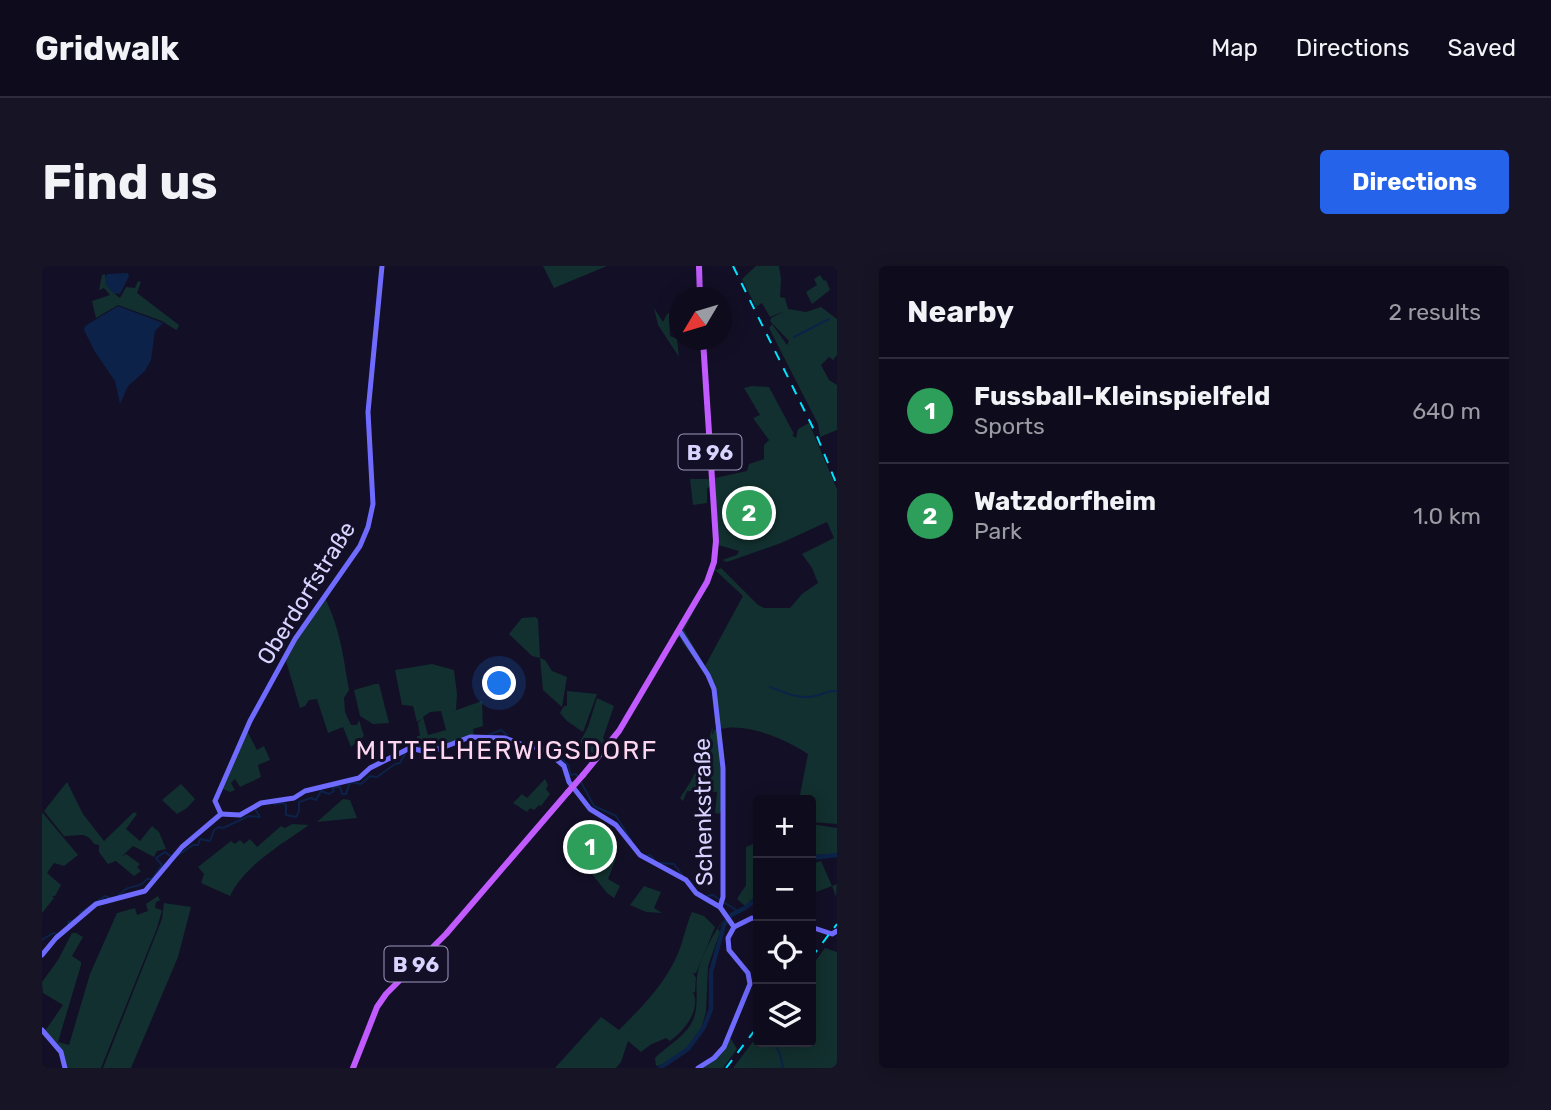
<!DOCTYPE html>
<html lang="en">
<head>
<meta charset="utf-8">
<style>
  :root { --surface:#0e0b1c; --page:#171425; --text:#f1f3f6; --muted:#9b9ba3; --line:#2e2b3b; --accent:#2563eb }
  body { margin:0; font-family:Rubik,sans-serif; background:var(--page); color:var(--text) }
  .controls { position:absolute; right:21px; bottom:21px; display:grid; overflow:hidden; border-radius:7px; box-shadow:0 4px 18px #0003 }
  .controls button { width:63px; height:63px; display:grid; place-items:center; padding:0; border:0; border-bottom:2px solid var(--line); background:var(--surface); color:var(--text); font:35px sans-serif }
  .compass { position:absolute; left:627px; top:21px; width:63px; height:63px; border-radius:50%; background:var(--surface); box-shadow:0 4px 18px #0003; rotate:232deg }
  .you { position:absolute; left:458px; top:418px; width:24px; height:24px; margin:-18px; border:5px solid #fff; border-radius:50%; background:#1a73e8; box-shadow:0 0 0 10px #1a73e833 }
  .badge { display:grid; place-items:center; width:46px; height:46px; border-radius:50%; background:var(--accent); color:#fff; font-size:23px; font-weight:700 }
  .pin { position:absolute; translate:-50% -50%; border:4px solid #fff; box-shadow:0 2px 7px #0006 }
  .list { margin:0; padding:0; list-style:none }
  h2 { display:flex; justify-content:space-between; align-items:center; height:91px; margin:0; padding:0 28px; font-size:30px }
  h2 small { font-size:23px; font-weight:400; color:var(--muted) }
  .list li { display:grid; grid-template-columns:46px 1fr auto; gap:21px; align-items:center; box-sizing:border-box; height:105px; padding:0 28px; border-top:2px solid var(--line) }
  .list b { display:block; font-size:26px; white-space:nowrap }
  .list p { margin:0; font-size:23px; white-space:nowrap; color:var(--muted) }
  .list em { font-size:23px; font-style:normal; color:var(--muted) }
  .icon { flex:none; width:38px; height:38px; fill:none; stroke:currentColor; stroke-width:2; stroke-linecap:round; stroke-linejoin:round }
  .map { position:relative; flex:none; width:795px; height:802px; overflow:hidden; border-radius:7px }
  header { display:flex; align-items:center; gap:42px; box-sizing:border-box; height:98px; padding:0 35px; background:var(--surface); border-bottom:2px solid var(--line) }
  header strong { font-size:33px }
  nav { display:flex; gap:38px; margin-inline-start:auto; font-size:24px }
  .intro { display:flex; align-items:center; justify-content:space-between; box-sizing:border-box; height:168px; padding:0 42px }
  h1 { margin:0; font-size:49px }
  .button { padding:18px 32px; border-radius:7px; background:var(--accent); color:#fff; font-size:24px; font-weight:700 }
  main { display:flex; gap:42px; padding:0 42px }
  aside { flex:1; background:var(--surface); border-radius:7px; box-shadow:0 4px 18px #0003 }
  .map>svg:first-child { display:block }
  .green { fill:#12302f; fill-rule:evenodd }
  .water { fill:#0c2248 }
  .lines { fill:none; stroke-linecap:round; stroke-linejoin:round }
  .stream { stroke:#0c2248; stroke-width:2 }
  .river { stroke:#0c2248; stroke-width:4.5 }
  .secondary { stroke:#6f6bff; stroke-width:5 }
  .primary { stroke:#c25bff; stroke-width:6 }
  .rail { stroke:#00e5ff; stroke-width:2; stroke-dasharray:10 9; stroke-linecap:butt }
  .primary-bridge { stroke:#c25bff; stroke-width:6 }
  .labels { text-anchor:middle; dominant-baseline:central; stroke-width:6; stroke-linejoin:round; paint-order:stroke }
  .shield { fill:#130f26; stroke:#9e99be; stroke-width:2 }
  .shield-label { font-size:21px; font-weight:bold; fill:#d9d4ff }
  .street-label { font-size:23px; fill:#d9d4ff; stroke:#130f26 }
  .quarter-label { font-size:26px; letter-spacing:2px; fill:#ffd6f0; stroke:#130f26 }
</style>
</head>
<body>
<header>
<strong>Gridwalk</strong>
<nav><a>Map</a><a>Directions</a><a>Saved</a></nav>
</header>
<div class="intro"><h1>Find us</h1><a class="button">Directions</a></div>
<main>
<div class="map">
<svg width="795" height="802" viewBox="0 0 795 802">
  <rect width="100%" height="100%" fill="#130f26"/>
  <!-- green -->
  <g class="green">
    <path d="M501 0H565L512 22Z"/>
    <path d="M714 0H737L739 13 738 31 743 32 746 43 764 46 779 41 795 53V89L791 94 787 91 779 99 787 114 795 119V164L778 171 776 158 727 62 730 58 745 79 747 75 728 55 729 52 743 45 728 51 720 37 714 41 700 13Z"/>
    <path d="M63 8C63 17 72 28 78 32L84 21 93 22 96 15 99 16 95 27 137 59 136 62 134 64 120 55 76 39 54 52 50 35 68 29 62 22 57 24 60 9Z"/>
    <path d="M778 9 782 15 784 14 788 24 770 38 764 26 775 19 772 13Z"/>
    <path d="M612 42 621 56 625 48 637 44 627 49 628 70 635 73 637 91 616 59Z"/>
    <path d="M710 120 727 121 752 168 750 169 754 172 756 163 767 157 795 223V558L769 556V534H757L766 488C743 473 705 456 678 463L673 423 640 365 672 302 675 304 679 302 716 339 722 342H748L760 328 776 317 770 302 760 288 792 272 785 256 739 277 685 296 680 294 695 289 697 285 676 279 673 212 705 205 707 198 722 193V179L727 174 711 152 718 149 702 122ZM673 304 701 330 663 400 642 364Z"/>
    <path d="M648 213H667L668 221 665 222V237L651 239Z"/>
    <path d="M283 332C299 366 301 389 307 424L302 432 303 446 309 459H315L317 454 322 470 309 481 301 461 286 467 275 433 267 434 263 440 258 442 244 395 254 375Z"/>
    <path d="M493 351 496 353 498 392 503 394 510 405 525 411 520 441 501 424 498 392 490 390 467 368 480 352Z"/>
    <path d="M635 369H638L669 417 675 456 671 460 670 469 673 463H676L681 502 679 545 677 548 673 547 675 526 645 525 641 535 638 532C653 511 663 488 670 463 671 460 674 457 674 453 675 441 670 422 665 411 658 396 644 385 638 371L634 372 575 472 559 491 580 461Z"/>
    <path d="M390 398 412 404 415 428 414 444 409 446 440 435 441 460 431 463 432 470 392 482 386 479 383 483H377C378 477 375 475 375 470H378L376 457 380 453 375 456 371 440 360 439 353 404ZM399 445 404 464 386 469 381 451 388 446Z"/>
    <path d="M333 418H337L347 457 331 458 318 450 312 424Z"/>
    <path d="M525 425 555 428 541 466 525 455 518 447 522 440H525Z"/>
    <path d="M555 432 572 440 561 472 564 477 555 489 541 482 538 476 546 461Z"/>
    <path d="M205 465 215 484 222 480 228 494 216 499 219 511 198 521 193 513 189 517 193 524 188 526 181 523Z"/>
    <path d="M503 513 506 519 504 523 508 528 499 540 497 539 492 544 488 542 485 546 471 537 480 528 485 532Z"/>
    <path d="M25 516 41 548 62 575 92 546 95 548 84 563 98 575 110 560 117 566 124 583 115 585 112 591 91 580 79 591 84 588 98 598 95 601 99 605 92 610 74 595 66 598 57 586V579L52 578C44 564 35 571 22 570L2 545Z"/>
    <path d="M139 518 153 533 145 542 135 548 120 534Z"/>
    <path d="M301 533 308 534 315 552 275 556Z"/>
    <path d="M0 546 36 589 22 600 12 597 5 607 19 619 13 630H10L12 632 0 647Z"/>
    <path d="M250 558 267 559C240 578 203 599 188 630L159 617 162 608 156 601 189 575 193 578 198 574 202 578 208 573 215 581 239 560 243 562Z"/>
    <path d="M769 558 795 562V588L769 589Z"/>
    <path d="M716 576V627L703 640 695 633 704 619V581Z"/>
    <path d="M567 581 574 593 566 613 578 620 572 632 565 627 546 603 554 585 562 588Z"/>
    <path d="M779 595 790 620 795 618 794 631 790 620 769 628V598Z"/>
    <path d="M602 620 619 626 612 642 620 647 604 646 588 639Z"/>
    <path d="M116 630 118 634 114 636 113 642 120 644 115 662 59 802H24L16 778 3 765 21 739 1 727 0 716 16 694 30 667H34L41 671 30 690 39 696V699L16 776 27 779 48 708 75 647 93 642 95 649 106 645 104 638Z"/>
    <path d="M122 637 149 641 136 691 89 802H61L120 653Z"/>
    <path d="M650 646 662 650 673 661 654 707H651L654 712 653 726H651C659 744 643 764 628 775L624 772 608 779 599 786 586 775 579 796 574 802H513L559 751 577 764C598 743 620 721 633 694 641 679 643 661 650 646Z"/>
    <path d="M683 652 676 663 678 666 666 700 664 746 659 763 644 783 619 799 614 800 613 792C625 780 644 770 651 754 658 738 652 721 656 705 659 691 673 664 683 652Z"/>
    <path d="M783 682 795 686V802H741L740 799V802H691L716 769V776H769V701Z"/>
    <path d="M687 773H689L695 783 681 802H661Z"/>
  </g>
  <!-- water -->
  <g class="water">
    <path d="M86 7 87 10 78 28 71 27 64 19 63 10 66 8Z"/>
    <path d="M76 40 121 57 113 65 109 94 103 105 86 120 78 138 73 115 53 86 42 64 43 60Z"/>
  </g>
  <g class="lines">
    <!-- stream -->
    <g class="stream">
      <path d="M752 71 787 53"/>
      <path d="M728 421C741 426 759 434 773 430 783 428 782 425 795 425"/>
      <path d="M446 469 459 464 465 469"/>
      <path d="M503 482 522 481 517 490 527 500 528 509 534 508 536 511"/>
      <path d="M539 516 552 540 574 550 589 574"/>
      <path d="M232 538 241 537 244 539V549L254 551 257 545V536L269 532 274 534 279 525 287 528 292 525 290 521H298L300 528H304L308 516 319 518 328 510 335 511 353 498 358 497 364 486"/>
      <path d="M135 590 151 579H156L158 573 168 575 172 564 177 561 181 562 207 550 218 551 213 543"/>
      <path d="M604 590 608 589 613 595"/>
      <path d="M618 597 632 598 641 610"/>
      <path d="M648 615 654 624"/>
      <path d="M77 629C79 628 81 625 84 623 92 619 98 622 105 613H110L120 599 114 592 123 586 130 591"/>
      <path d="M665 630 671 629 678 634"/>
      <path d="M683 637 696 645"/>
      <path d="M38 647 60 632 63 630 68 632"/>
      <path d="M27 660 26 656 33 654"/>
      <path d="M0 674 11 667 15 668"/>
      <path d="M732 776 738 788 741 802"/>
    </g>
    <!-- river -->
    <g class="river">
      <path d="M769 592 795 589"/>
      <path d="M618 802 646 783 662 761 669 743V706L682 659 689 649 703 642 716 632"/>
    </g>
    <!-- secondary -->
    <g class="secondary">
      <path d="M637 364 666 409 672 423 681 502V631L678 641"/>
      <path d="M179 548 198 549 219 537 252 532 263 525 317 512 328 502 368 482 381 485 397 483 428 471 463 472 484 480 499 482 507 487 522 500 527 516 548 543 574 559 598 589 644 614 654 627 678 641 692 661"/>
      <path d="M179 548 173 535 208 455 253 373 318 280 326 261 331 238 326 146 340 0"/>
      <path d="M769 661 790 668 795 665"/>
      <path d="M0 689 14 672 54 638 103 625 140 581 179 548"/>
      <path d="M0 764 19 786 23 802"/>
      <path d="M656 802 672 792 682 781 708 718 706 707 687 684 686 672 692 661 710 652 716 654"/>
    </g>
    <!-- primary -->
    <g class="primary">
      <path d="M657 0 658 32"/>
      <path d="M541 509 577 465 665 316 672 296 674 275 661 74"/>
      <path d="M311 802 335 741 344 728 404 668 526 526"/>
    </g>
    <!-- rail -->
    <g class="rail">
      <path d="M691 0 774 168 795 219"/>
      <path d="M769 692 795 658"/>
      <path d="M684 802 716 760"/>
    </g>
    <!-- primary-bridge -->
    <path class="primary-bridge" d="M526 526 541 509"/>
  </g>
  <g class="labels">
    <!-- shield labels -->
    <g class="shield">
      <rect x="636.5" y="168.5" width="63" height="35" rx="5"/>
      <rect x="342.5" y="680.5" width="63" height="35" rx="5"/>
    </g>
    <g class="shield-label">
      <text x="668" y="186">B 96</text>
      <text x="374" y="698">B 96</text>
    </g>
    <!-- street labels -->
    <g class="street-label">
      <text transform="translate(264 327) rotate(-58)">Oberdorfstraße</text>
      <text transform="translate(661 546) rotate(-91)">Schenkstraße</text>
    </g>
    <!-- quarter labels -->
    <g class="quarter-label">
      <text x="465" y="484">MITTELHERWIGSDORF</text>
    </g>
  </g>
</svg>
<div class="controls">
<button>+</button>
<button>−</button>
<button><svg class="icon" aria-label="locate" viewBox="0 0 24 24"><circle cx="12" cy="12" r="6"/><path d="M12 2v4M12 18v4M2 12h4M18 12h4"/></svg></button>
<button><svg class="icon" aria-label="layers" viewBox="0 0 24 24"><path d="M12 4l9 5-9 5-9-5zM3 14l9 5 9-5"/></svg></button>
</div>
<svg class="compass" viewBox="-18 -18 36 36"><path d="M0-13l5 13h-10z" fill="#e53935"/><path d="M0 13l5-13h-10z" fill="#9b9ba3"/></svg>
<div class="you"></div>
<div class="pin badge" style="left:548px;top:581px;background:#2e9e5b">1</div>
<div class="pin badge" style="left:707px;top:247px;background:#2e9e5b">2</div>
</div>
<aside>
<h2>Nearby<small>2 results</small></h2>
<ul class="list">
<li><span class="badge" style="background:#2e9e5b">1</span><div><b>Fussball-Kleinspielfeld</b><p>Sports</p></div><em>640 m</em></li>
<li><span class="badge" style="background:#2e9e5b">2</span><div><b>Watzdorfheim</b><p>Park</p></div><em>1.0 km</em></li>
</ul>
</aside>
</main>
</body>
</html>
